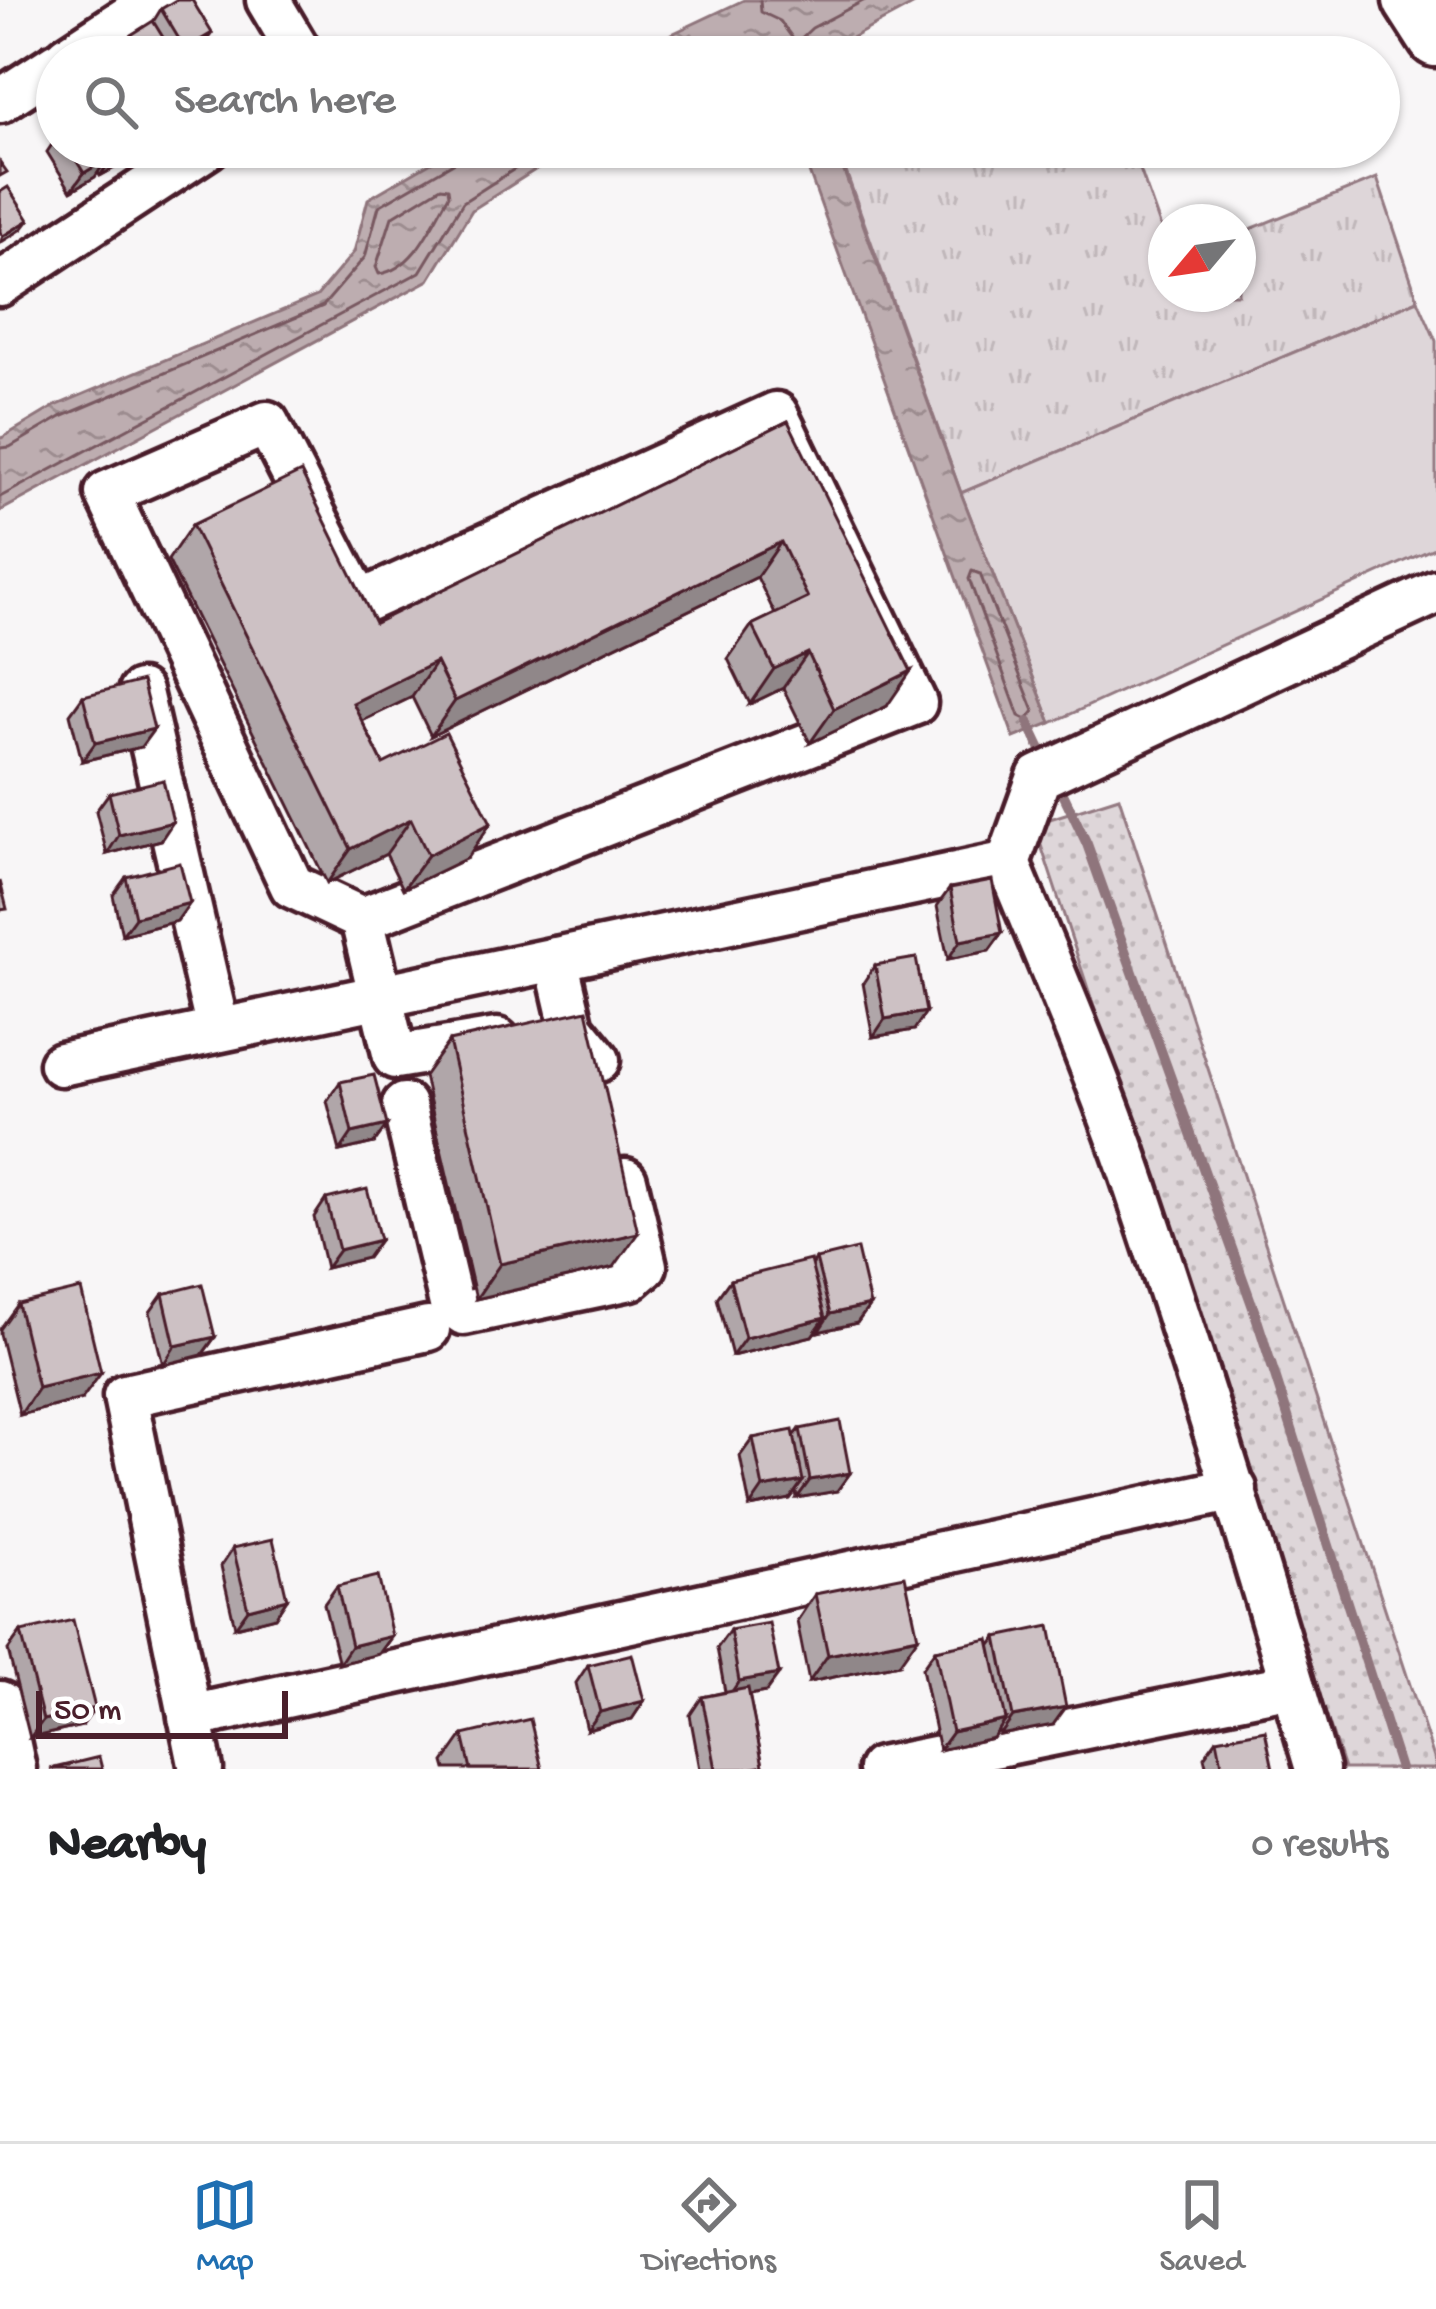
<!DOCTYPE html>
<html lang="en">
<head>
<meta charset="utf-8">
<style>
  :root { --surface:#fff; --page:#f2f2f2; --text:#202124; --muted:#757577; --line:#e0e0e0; --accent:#1f6fb2 }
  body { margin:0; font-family:"Gochi Hand",sans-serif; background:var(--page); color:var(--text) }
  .compass { position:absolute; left:1148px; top:204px; width:108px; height:108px; border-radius:50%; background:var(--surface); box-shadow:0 3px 9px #0004; rotate:241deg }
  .scale { position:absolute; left:36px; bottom:30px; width:252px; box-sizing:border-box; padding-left:12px; border:6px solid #4a1f2b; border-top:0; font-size:33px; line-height:42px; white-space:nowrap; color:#4a1f2b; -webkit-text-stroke:9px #fff; paint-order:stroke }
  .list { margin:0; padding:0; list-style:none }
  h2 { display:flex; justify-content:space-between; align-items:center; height:156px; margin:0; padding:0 48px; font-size:51px }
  h2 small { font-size:39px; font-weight:400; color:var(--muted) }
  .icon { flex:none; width:66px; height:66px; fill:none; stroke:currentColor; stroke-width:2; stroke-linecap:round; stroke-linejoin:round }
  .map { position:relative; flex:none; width:1436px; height:1769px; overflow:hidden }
  .search { position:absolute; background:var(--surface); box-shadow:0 3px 9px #0004; left:36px; right:36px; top:36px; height:132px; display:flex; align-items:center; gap:30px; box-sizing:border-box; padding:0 42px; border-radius:66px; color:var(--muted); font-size:45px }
  .sheet { height:372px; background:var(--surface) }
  nav { display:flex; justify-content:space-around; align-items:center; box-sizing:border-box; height:168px; border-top:3px solid var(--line); background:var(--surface); font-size:33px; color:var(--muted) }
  nav a { display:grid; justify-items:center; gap:6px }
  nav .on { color:var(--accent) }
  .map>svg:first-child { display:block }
  .grass { fill:url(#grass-tufts); stroke:#947a82; stroke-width:3 }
  .park { fill:url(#park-dots); stroke:#947a82; stroke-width:3 }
  .pitch { fill:#ded6d9; stroke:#947a82; stroke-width:3 }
  .water { fill:url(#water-ripples); stroke:#8f747b; stroke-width:3 }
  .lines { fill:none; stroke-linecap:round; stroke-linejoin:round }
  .shore { stroke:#785860; stroke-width:3 }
  .stream { stroke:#8f747b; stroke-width:10 }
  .minor-casing { stroke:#4a1f2b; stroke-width:51 }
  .major-casing { stroke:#4a1f2b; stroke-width:63 }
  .minor { stroke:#fff; stroke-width:42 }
  .major { stroke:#fff; stroke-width:54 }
  .wall { fill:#b0a6a9; stroke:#4a1f2b; stroke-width:3 }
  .shaded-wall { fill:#908789; stroke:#4a1f2b; stroke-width:3 }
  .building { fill:#cdc1c4; stroke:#4a1f2b; stroke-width:3 }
</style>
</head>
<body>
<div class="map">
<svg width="1436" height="1769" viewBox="0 0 1436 1769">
  <defs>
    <pattern id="grass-tufts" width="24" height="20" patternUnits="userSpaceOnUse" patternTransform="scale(3)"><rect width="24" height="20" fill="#ded6d9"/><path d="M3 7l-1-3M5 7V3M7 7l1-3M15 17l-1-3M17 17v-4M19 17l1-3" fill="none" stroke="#c0b7ba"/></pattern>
    <pattern id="park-dots" width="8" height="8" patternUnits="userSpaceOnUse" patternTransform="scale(3)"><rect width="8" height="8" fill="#ded6d9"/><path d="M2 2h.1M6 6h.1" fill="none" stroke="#c0b7ba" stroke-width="1.8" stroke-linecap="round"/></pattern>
    <pattern id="water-ripples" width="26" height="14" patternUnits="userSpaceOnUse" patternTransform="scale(3)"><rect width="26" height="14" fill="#bdadb0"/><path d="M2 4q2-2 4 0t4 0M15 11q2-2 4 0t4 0" fill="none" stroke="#9c8c8f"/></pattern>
  </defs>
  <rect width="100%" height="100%" fill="#f8f6f7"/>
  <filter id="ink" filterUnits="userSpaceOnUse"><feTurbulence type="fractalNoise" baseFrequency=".00833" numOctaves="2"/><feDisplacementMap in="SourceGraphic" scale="24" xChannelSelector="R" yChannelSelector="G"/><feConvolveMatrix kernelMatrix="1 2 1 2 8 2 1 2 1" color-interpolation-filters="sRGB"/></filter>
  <g filter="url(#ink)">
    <!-- grass -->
    <path class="grass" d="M889 147H1132L1166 242V294H1238V234L1377 178 1418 300 961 493 845 169Z"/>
    <!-- park -->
    <path class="park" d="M1119 797 1436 1764V1769H1344L1034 824Z"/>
    <!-- pitch -->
    <path class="pitch" d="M1418 300 1436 341V547L1051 723 961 493Z"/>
    <!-- water -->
    <g class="water">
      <path d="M744 0H922L816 57H768L762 41 721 57H623Z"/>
      <path d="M457 147H571L472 210 429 280 0 511V439L55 406 317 296 354 252 368 199Z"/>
      <path d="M800 147H835L961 493 1051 723 1014 738Z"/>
    </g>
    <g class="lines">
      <!-- shore -->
      <g class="shore">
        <path d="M760 0 761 12 780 21 796 43 812 28 865 0"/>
        <path d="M441 187 448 188 449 195C432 224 415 269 379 274L376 267 392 217Z"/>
        <path d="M0 448 10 447 61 417 323 306 365 257 379 206 455 162 460 147"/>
        <path d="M0 497 420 272 463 202 549 147"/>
        <path d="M972 571 980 574 1034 711 1027 720 1019 716 969 579Z"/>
      </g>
      <!-- stream -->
      <g class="stream">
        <path d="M1028 722 1048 764"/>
        <path d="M1057 781 1087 844 1255 1313 1400 1769"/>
      </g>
      <defs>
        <g id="minor">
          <path d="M268 0 302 57"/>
          <path d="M68 57 155 0"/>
          <path d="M0 101 57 64"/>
          <path d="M0 284 208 147"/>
          <path d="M776 414 915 703 362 919 292 886 107 493 267 423 359 603Z"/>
          <path d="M140 692 218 1030"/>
          <path d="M362 919 395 1057 497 1040"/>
          <path d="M556 959 572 1028 598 1060"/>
          <path d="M61 1064 1008 863"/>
          <path d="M404 1105 451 1304 464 1313 631 1278 645 1266 625 1180"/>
          <path d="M0 1703 14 1769"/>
          <path d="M190 1717 1235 1489"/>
          <path d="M201 1769 125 1396 428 1329"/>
          <path d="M880 1769 1292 1685"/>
          <path d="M1317 1769C1260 1573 1200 1378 1135 1185 1098 1076 1052 969 1008 863L1039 777 1436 592"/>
        </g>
        <path id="major" d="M1411 0 1436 39"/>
      </defs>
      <!-- minor casing -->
      <use href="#minor" class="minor-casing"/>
      <!-- major casing -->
      <use href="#major" class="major-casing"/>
      <!-- minor -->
      <use href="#minor" class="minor"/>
      <!-- major -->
      <use href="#major" class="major"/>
    </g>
    <!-- wall -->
    <g class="wall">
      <path d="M161 9 199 51 189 57H132L125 44 131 35 153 22Z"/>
      <path d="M57 80V107L49 92Z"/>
      <path d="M57 137V147H125L129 154 123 163 100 176 98 172 95 177 71 191 47 152Z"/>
      <path d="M788 421 887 706 810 743 783 688 750 704 728 659 752 625 775 614 757 577 431 736 412 697 362 721 383 764 467 858 403 889 386 854 327 883 168 560 192 525 375 623Z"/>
      <path d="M83 696 141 747 82 761 70 714Z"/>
      <path d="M109 793 161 840 107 854 96 811Z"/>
      <path d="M126 877 190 903 177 921 122 935 113 895Z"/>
      <path d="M950 888 1002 933 989 951 948 959 937 906Z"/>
      <path d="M875 965 914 1030 873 1037 863 983Z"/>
      <path d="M449 1041 614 1267 476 1299 424 1076Z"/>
      <path d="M340 1082 374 1143 340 1151 327 1101Z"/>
      <path d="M326 1199 380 1240 367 1258 326 1268 314 1217Z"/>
      <path d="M816 1259 870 1305 857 1323 818 1332 817 1329 812 1336 732 1356 717 1298 730 1280 812 1266Z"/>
      <path d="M163 1294 215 1337 202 1355 163 1365 150 1312Z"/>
      <path d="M18 1304 82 1399 20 1415 0 1334V1329Z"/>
      <path d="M800 1429 850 1473 837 1491 797 1498 796 1491 790 1499 750 1507 740 1456 753 1438 794 1436Z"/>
      <path d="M233 1548 287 1599 275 1617 235 1627 221 1566Z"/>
      <path d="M337 1586 392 1636 379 1654 339 1664 324 1604Z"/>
      <path d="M815 1594 899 1664 809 1682 797 1621Z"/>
      <path d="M730 1630 766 1692 749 1695 763 1766 761 1769H700L690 1715 702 1697 725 1692 717 1648Z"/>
      <path d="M21 1632 82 1726 30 1738 8 1650Z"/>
      <path d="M997 1637 1053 1725 1000 1735 999 1730 993 1738 939 1750 922 1668 935 1650 991 1645Z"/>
      <path d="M588 1665 644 1701 632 1719 587 1730 576 1683Z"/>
      <path d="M463 1735 542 1769H446L444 1762Z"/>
      <path d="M1217 1739 1273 1769H1207L1204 1757Z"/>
    </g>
    <!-- shaded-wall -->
    <g class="shaded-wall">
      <path d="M212 33 199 51 189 57H180L185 49Z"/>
      <path d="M129 154 123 163 100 176 106 167Z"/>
      <path d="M107 159 95 177 71 191 84 173Z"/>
      <path d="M29 220 22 229 0 243 3 236Z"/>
      <path d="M781 542 757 577 431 736 455 701Z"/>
      <path d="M808 653 783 688 750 704 774 669Z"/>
      <path d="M436 662 412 697 329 737 353 703Z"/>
      <path d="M911 671 887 706 810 743 834 709Z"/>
      <path d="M154 729 141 747 82 761 95 743Z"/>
      <path d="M411 819 386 854 327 883 351 849Z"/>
      <path d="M173 822 161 840 107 854 119 835Z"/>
      <path d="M491 823 467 858 403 889 428 855Z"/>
      <path d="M190 903 177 921 122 935 135 917Z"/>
      <path d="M1002 933 989 951 948 959 960 941Z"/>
      <path d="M926 1012 914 1030 873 1037 885 1019Z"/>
      <path d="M387 1125 374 1143 340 1151 352 1133Z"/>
      <path d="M638 1233 614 1267 476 1299 500 1264Z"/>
      <path d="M380 1240 367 1258 326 1268 339 1250Z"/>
      <path d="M870 1305 857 1323 818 1332 830 1314Z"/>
      <path d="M825 1318 812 1336 732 1356 745 1338Z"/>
      <path d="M215 1337 202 1355 163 1365 175 1346Z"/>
      <path d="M101 1373 82 1399 20 1415 38 1388Z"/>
      <path d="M850 1473 837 1491 797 1498 810 1480Z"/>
      <path d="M803 1481 790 1499 750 1507 763 1488Z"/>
      <path d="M287 1599 275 1617 235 1627 248 1609Z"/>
      <path d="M392 1636 379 1654 339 1664 351 1646Z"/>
      <path d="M918 1637 899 1664 809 1682 828 1655Z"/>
      <path d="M779 1674 766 1692 727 1699 739 1681Z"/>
      <path d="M644 1701 632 1719 587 1730 600 1712Z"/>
      <path d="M1066 1707 1053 1725 1000 1735 1013 1717Z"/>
      <path d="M95 1708 82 1726 30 1738 43 1720Z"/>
      <path d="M1006 1720 993 1738 939 1750 952 1732Z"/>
    </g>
    <!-- building -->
    <g class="building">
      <path d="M176 0H192L212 33 185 49 161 9Z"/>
      <path d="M153 21 175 57H144L131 35Z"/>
      <path d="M68 147H101L107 159 84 173Z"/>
      <path d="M101 147H125L129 154 106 167 104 163 107 159Z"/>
      <path d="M0 162 7 172 0 176Z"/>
      <path d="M8 187 29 220 3 236 0 232V192Z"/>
      <path d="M788 421 911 671 834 709 808 653 774 669 752 625 808 598 781 542 455 701 436 662 353 703 383 764 446 733 491 823 428 855 411 819 351 849 192 525 301 472 375 623Z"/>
      <path d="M142 681 154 729 95 743 83 696Z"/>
      <path d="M163 780 173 822 119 835 109 793Z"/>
      <path d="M180 863 190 903 135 917 126 877Z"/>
      <path d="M992 880 1002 933 960 941 950 888Z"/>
      <path d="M0 881 7 909 0 910Z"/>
      <path d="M916 958 926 1012 885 1019 875 965Z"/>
      <path d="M587 1010 638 1233 500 1264 449 1041Z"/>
      <path d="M374 1075 387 1125 352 1133 340 1082Z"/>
      <path d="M367 1189 380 1240 339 1250 326 1199Z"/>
      <path d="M857 1249 870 1305 830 1314 816 1259Z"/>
      <path d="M810 1260 825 1318 745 1338 730 1280Z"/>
      <path d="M202 1284 215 1337 175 1346 163 1294Z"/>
      <path d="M81 1289 101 1373 38 1388 18 1304Z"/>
      <path d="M840 1421 850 1473 810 1480 800 1429Z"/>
      <path d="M793 1430 803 1481 763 1488 753 1438Z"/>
      <path d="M273 1539 287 1599 248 1609 233 1548Z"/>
      <path d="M378 1576 392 1636 351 1646 337 1586Z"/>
      <path d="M905 1576 918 1637 828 1655 815 1594Z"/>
      <path d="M73 1620 95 1708 43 1720 21 1632Z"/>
      <path d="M769 1623 779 1674 739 1681 730 1630Z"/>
      <path d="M1050 1626 1066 1707 1013 1717 997 1637Z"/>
      <path d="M989 1639 1006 1720 952 1732 935 1650Z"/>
      <path d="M632 1654 644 1701 600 1712 588 1665Z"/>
      <path d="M748 1688 763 1766 749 1769H716L702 1697Z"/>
      <path d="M530 1719 542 1769H471L463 1735Z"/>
      <path d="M1265 1730 1273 1769H1223L1217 1739Z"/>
      <path d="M99 1757 102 1769H50Z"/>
    </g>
  </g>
</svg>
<svg class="compass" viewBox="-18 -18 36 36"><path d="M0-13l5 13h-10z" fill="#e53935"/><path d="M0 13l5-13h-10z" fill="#757577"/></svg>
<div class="scale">50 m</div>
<div class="search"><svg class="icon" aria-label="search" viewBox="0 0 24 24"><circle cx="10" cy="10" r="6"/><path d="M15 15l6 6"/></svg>Search here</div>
</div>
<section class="sheet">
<h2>Nearby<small>0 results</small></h2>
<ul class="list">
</ul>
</section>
<nav>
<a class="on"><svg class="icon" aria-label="map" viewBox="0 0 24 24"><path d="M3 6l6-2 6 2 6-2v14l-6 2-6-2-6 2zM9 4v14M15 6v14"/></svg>Map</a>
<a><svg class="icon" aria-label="directions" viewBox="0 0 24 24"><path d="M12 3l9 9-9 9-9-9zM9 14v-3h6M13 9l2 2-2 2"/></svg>Directions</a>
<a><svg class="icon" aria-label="saved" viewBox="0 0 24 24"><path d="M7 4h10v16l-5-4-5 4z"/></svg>Saved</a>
</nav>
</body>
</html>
